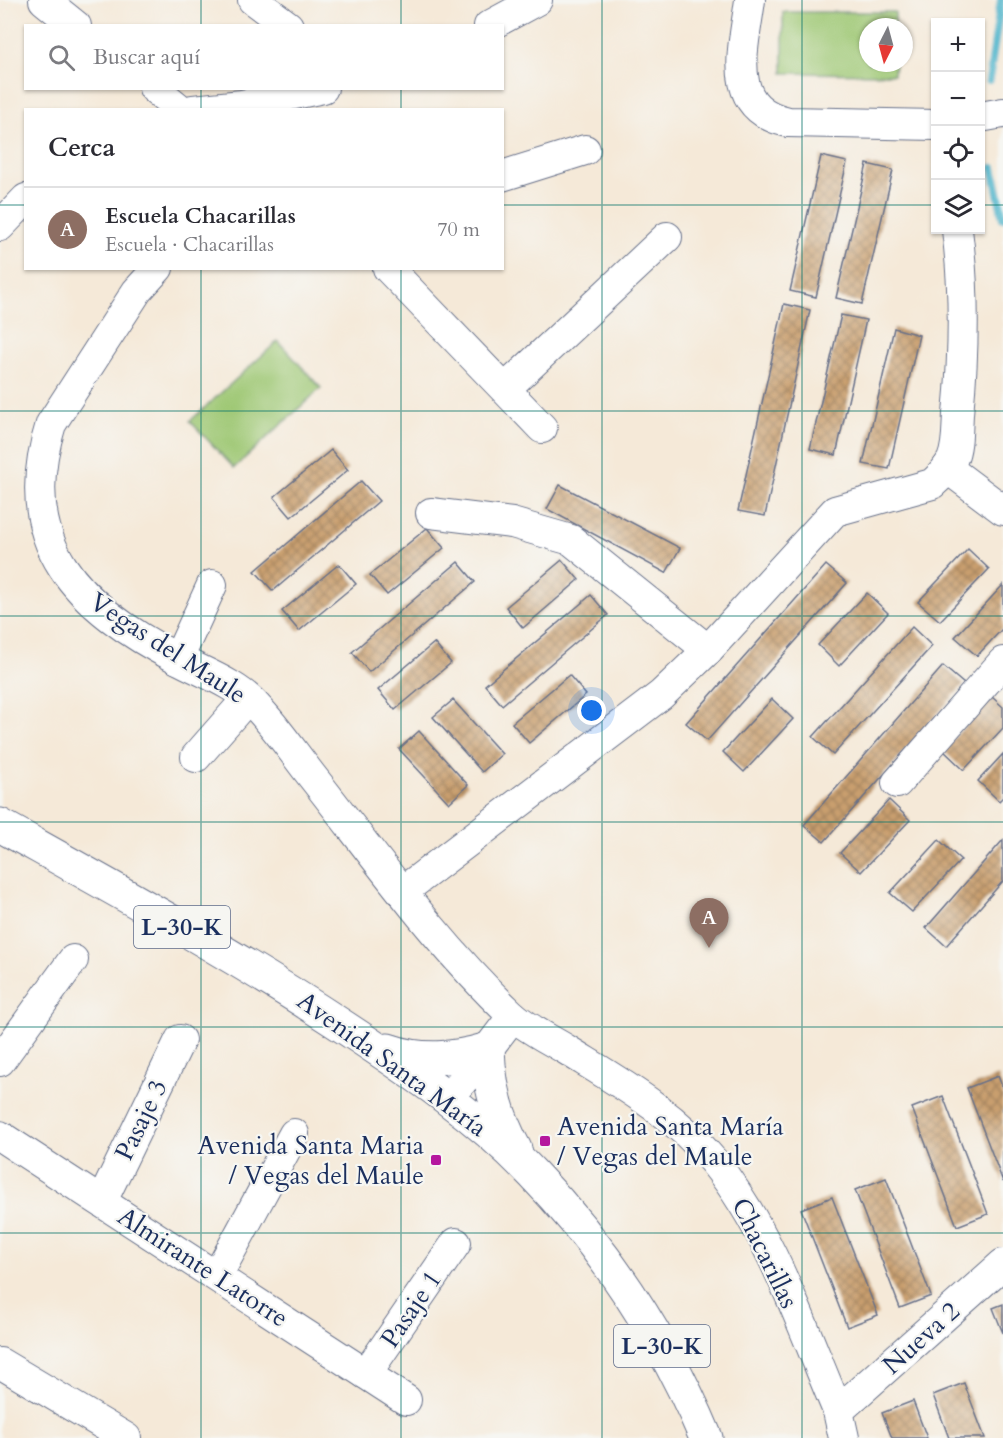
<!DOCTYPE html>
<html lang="es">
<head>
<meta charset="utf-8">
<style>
  :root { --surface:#fff; --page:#f7f7f7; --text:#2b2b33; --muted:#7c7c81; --line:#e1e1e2; --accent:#1a73e8 }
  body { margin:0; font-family:Cardo,serif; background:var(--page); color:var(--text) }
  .controls { position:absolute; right:18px; top:18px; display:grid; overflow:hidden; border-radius:0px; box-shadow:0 2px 4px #0004 }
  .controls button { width:54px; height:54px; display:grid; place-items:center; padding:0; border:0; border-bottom:2px solid var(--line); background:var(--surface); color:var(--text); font:30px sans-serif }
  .compass { position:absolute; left:859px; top:18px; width:54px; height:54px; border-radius:50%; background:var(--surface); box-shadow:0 2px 4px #0004; rotate:186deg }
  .you { position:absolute; left:592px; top:711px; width:21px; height:21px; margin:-15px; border:4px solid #fff; border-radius:50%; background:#1a73e8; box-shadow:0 0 0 9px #1a73e833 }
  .badge { display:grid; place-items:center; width:39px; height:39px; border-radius:50%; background:var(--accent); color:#fff; font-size:20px; font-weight:700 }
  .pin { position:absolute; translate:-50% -50px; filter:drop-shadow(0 2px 3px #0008) }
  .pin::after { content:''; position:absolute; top:32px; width:21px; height:18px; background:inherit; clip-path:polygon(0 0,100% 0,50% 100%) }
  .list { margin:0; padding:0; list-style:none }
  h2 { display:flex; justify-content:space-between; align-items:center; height:78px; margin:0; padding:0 24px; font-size:26px }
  h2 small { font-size:20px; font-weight:400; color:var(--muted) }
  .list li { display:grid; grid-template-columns:39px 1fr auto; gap:18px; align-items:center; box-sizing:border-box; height:84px; padding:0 24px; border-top:2px solid var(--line) }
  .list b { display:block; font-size:22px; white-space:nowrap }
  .list p { margin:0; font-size:20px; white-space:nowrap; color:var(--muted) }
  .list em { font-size:20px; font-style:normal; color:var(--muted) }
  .icon { flex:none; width:33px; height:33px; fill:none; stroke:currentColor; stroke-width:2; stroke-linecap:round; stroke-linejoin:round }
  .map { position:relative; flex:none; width:1003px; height:1438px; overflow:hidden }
  .search { position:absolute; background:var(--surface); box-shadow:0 2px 4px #0004; left:24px; top:24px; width:480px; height:66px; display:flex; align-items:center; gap:15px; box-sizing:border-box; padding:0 21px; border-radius:0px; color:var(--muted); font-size:22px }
  .panel { position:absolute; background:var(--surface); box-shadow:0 2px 4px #0004; left:24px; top:108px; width:480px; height:162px; border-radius:0px }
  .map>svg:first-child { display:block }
  .pitch { fill:#9fc874; stroke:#5d7c69; stroke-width:1.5 }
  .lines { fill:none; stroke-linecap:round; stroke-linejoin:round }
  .stream { stroke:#4cb3ca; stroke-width:8 }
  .building { fill:url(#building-cross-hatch) }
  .minor-casing { stroke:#677089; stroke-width:32 }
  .major-casing { stroke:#677089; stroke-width:35 }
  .minor { stroke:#fff; stroke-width:30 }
  .major { stroke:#fff; stroke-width:33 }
  .grid { fill:none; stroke:#0f766e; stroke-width:1.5; stroke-opacity:0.55 }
  .poi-dot { fill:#b5179e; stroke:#f6f6f2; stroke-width:2 }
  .labels { text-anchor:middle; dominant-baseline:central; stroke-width:4.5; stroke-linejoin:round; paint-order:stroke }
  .shield { fill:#f6f6f2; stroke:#5d6b8a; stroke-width:1.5 }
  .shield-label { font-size:24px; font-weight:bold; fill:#1b2f5e }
  .street-label { font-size:26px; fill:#1b2f5e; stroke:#f6f6f2 }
  .poi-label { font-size:26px; fill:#1b2f5e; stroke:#f6f6f2; text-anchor:start }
</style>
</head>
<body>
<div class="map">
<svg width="1003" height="1438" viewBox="0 0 1003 1438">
  <defs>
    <pattern id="building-cross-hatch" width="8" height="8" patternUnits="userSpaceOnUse" patternTransform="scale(1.5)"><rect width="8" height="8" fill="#c99f6e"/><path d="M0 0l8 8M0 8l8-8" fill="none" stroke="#a2825e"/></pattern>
  </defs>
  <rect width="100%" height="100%" fill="#f6f6f2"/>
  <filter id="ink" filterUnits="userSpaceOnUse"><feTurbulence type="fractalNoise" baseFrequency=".0167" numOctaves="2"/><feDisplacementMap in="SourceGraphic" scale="12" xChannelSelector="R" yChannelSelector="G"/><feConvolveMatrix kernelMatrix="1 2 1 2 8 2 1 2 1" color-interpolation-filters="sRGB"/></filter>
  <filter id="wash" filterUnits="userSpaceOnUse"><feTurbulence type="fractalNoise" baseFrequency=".008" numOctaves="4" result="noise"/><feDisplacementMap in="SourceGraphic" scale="24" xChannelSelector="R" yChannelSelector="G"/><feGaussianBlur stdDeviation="1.35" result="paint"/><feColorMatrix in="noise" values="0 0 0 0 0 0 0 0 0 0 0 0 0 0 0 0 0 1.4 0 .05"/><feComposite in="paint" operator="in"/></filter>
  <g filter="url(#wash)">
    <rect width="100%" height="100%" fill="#f5e9d8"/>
    <!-- pitch -->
    <g class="pitch">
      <path d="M783 12H895V27H868V63H895L894 74 783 73Z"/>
      <path d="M278 341 321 388 234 468 190 421Z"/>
    </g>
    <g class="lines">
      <!-- stream -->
      <g class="stream">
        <path d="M989 80 1001 0"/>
        <path d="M993 168 1003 218"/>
      </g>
    </g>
    <g id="blocks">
      <!-- building -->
      <g class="building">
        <path d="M821 156 847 162 816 297 790 291Z"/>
        <path d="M867 164 893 170 862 304 836 298Z"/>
        <path d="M784 304 810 310 765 516 738 511Z"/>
        <path d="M841 315 866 320 836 455 810 449Z"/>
        <path d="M894 328 919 335 889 469 863 464Z"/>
        <path d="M331 450 348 470 291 517 274 497Z"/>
        <path d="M361 481 379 501 273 591 255 571Z"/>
        <path d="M560 485 680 548 666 573 547 509Z"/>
        <path d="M427 528 444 548 387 595 370 575Z"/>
        <path d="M968 549 989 569 940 621 918 602Z"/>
        <path d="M562 560 579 580 523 628 506 607Z"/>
        <path d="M458 562 475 582 369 672 352 652Z"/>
        <path d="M339 564 356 584 299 631 282 611Z"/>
        <path d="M826 565 847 583 707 741 686 723Z"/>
        <path d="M1003 585V628L977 656 955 637Z"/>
        <path d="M867 593 888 613 839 666 818 645Z"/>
        <path d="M591 595 608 615 502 705 485 685Z"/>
        <path d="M912 627 932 646 833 755 813 737Z"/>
        <path d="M434 643 451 663 395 710 378 690Z"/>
        <path d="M943 666 964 684 824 842 804 825Z"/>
        <path d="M569 675 586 695 529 743 512 723Z"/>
        <path d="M992 697 1003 707V728L964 770 943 750Z"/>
        <path d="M772 699 793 719 744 772 723 752Z"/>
        <path d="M453 700 502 754 482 772 433 717Z"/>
        <path d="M419 731 468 785 449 803 399 749Z"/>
        <path d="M1003 754V797L999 801 978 781Z"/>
        <path d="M889 800 910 820 861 872 840 853Z"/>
        <path d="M939 840 961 860 912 912 890 893Z"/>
        <path d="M1003 840V881L946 946 926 928Z"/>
        <path d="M998 1076 1003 1089V1182L967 1088Z"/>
        <path d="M943 1096 988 1214 957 1226 912 1108Z"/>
        <path d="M886 1178 931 1296 900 1308 855 1190Z"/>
        <path d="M832 1197 878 1315 847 1327 801 1209Z"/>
        <path d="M1003 1304V1333L993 1308Z"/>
        <path d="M964 1383 985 1438H949L933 1395Z"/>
        <path d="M913 1401 927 1438H892L882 1413Z"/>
      </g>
    </g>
  </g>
  <g filter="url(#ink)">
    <use href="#blocks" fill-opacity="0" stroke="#677089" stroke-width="1.5"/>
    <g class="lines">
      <defs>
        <g id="minor">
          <path d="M44 0 76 26"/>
          <path d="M253 0 288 26"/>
          <path d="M750 0C744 48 724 108 788 122L936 125"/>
          <path d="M489 26 537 0"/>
          <path d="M154 88 181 110"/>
          <path d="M193 110 242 105 323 88"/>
          <path d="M980 117 1003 113"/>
          <path d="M502 176 585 150"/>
          <path d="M0 226 26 199"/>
          <path d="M158 268 137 291 51 424C13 544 78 607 178 659 204 673 237 684 257 707 277 728 293 752 311 775 375 856 436 943 511 1014 526 1028 549 1039 567 1050 620 1083 674 1113 714 1162 772 1234 802 1327 838 1411L844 1438"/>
          <path d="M388 268 542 428"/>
          <path d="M505 389 667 237"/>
          <path d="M947 468 1003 510"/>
          <path d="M431 513 512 523 571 540 708 650"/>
          <path d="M178 659 212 585"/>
          <path d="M196 757 247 699"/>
          <path d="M897 783 1003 662"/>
          <path d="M403 891 661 695 708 650 835 511 932 484C940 477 947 470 952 460 958 446 957 429 958 414 964 353 965 290 957 230"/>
          <path d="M0 1061 73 960"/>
          <path d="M447 1098 468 1075 513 1016"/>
          <path d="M0 1136 406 1400"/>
          <path d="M102 1201 180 1040"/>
          <path d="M217 1276 294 1134"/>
          <path d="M0 1363 126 1438"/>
          <path d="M366 1374 456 1243"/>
          <path d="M838 1411 1003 1264"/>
        </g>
        <g id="major">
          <path d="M0 825C116 890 233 954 344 1027 411 1071 478 1116 533 1174 607 1251 665 1340 706 1438"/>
          <path d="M388 1050C422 1062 454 1059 488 1049 489 1086 497 1117 515 1149"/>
        </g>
      </defs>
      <!-- minor casing -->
      <use href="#minor" class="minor-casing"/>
      <!-- major casing -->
      <use href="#major" class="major-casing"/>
      <!-- minor -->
      <use href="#minor" class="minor"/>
      <!-- major -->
      <use href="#major" class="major"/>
    </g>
  </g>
  <!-- grid -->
  <path class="grid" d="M201 0V26M401 0V26M602 0V1438M802 0V1438M201 88V110M401 88V110M0 205H26M502 205H936M980 205H1003M201 268V1438M401 268V1438M0 411H1003M0 616H1003M0 822H1003M0 1027H1003M0 1233H1003"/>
  <!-- markers -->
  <g class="poi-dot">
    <rect x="539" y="1135" width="12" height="12" rx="3"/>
    <rect x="430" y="1154" width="12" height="12" rx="3"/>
  </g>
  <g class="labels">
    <!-- shield labels -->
    <g class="shield">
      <rect x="134" y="906" width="96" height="42" rx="4.5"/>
      <rect x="614" y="1325" width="96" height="42" rx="4.5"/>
    </g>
    <g class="shield-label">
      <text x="182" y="927">L-30-K</text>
      <text x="662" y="1346">L-30-K</text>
    </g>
    <!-- street labels -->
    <g class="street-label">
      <text transform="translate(168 648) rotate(33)">Vegas del Maule</text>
      <text transform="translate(392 1064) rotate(36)">Avenida Santa María</text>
      <text transform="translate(141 1120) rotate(-64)">Pasaje 3</text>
      <text transform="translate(765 1253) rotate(64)">Chacarillas</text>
      <text transform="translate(203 1267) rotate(33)">Almirante Latorre</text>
      <text transform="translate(411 1309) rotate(-56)">Pasaje 1</text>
      <text transform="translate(921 1338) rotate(-42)">Nueva 2</text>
    </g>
    <!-- poi labels -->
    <g class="poi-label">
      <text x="557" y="1126">Avenida Santa María<tspan x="557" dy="30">/ Vegas del Maule</tspan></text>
      <text x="424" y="1145" text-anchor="end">Avenida Santa Maria<tspan x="424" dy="30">/ Vegas del Maule</tspan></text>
    </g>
  </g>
</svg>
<div class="controls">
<button>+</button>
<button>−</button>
<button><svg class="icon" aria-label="locate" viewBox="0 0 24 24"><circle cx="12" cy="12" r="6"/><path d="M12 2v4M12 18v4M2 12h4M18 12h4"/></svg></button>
<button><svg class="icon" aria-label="layers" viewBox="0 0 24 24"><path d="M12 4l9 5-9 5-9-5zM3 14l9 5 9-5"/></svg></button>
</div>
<svg class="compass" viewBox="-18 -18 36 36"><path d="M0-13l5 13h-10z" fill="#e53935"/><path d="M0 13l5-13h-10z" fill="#7c7c81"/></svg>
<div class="you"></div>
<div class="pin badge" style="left:709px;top:948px;background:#8d6e63">A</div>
<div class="search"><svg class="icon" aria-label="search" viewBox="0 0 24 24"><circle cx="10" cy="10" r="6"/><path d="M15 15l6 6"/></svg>Buscar aquí</div>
<section class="panel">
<h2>Cerca<small></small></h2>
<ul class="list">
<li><span class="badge" style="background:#8d6e63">A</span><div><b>Escuela Chacarillas</b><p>Escuela · Chacarillas</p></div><em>70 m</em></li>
</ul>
</section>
</div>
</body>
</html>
